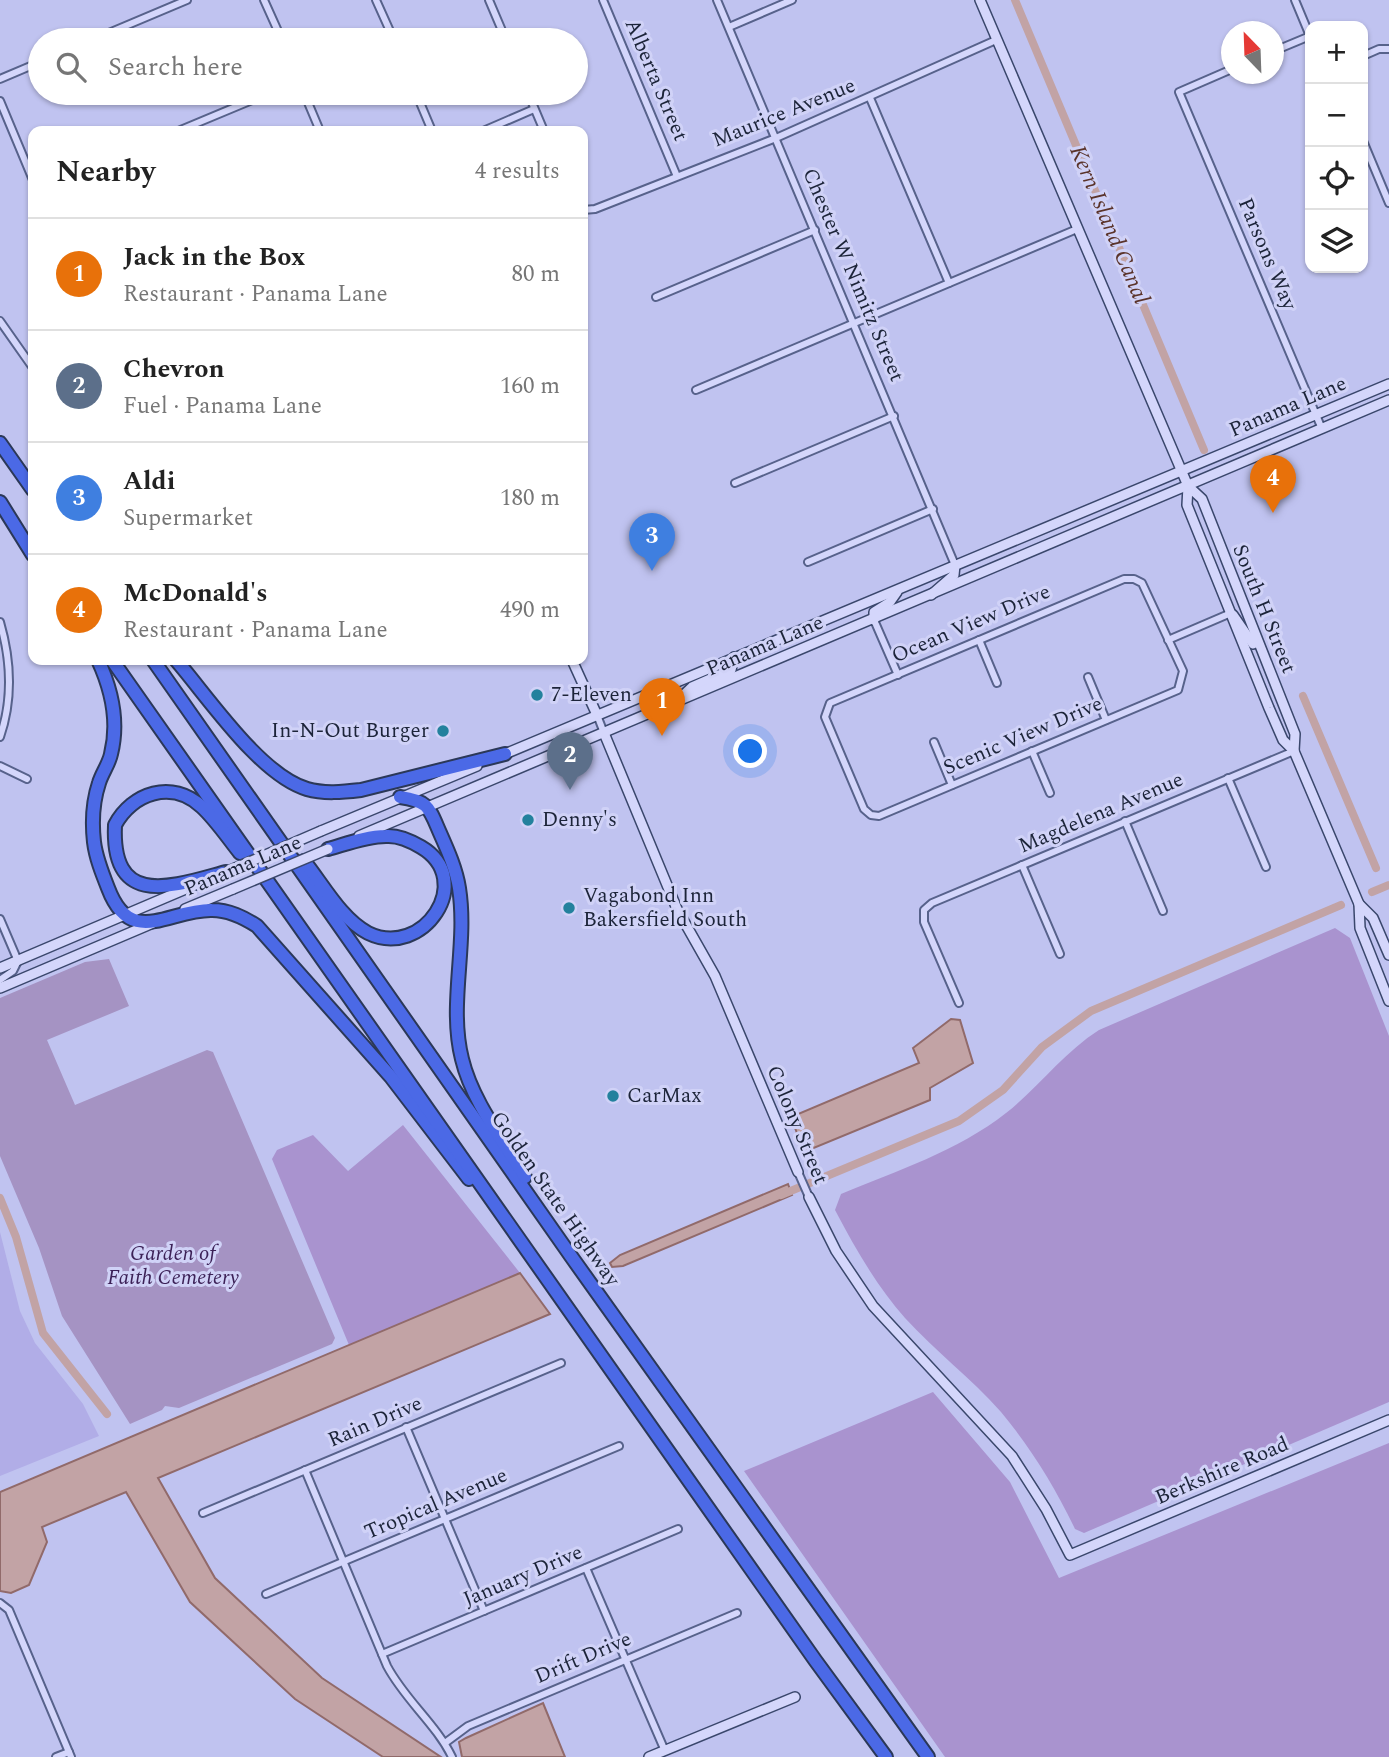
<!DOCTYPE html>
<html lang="en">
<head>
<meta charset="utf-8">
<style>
  :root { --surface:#fff; --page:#f6f6f6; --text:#222; --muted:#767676; --line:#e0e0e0; --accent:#db2777 }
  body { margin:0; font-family:Spectral,serif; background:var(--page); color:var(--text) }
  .controls { position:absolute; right:21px; top:21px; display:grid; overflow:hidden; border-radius:14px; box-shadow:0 2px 5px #0004 }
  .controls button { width:63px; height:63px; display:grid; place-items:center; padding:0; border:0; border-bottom:2px solid var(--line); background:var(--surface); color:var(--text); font:35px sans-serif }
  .compass { position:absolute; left:1221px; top:21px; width:63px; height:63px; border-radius:50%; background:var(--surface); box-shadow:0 2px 5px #0004; rotate:337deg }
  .you { position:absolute; left:751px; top:752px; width:24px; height:24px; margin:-18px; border:5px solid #fff; border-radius:50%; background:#1a73e8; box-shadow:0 0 0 10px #1a73e833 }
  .badge { display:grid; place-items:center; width:46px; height:46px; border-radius:50%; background:var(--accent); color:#fff; font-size:23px; font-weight:700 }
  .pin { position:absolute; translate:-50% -58px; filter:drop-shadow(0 2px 4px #0008) }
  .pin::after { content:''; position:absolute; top:37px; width:24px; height:21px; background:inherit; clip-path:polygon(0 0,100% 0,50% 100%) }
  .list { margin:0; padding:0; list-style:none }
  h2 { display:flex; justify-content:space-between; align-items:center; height:91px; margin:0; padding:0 28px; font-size:30px }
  h2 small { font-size:23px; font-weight:400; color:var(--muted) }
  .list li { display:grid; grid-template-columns:46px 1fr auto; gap:21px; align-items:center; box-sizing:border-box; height:112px; padding:0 28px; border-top:2px solid var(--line) }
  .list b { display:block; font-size:26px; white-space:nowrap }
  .list p { margin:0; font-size:23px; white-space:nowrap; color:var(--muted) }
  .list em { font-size:23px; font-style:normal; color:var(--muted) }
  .icon { flex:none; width:38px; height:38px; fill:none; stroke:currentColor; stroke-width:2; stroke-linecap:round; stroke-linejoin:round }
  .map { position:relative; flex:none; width:1389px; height:1757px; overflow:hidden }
  .search { position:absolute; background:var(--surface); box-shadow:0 2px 5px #0004; left:28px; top:28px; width:560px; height:77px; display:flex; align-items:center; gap:18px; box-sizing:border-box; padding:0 24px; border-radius:38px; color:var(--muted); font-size:26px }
  .panel { position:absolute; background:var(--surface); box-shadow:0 2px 5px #0004; left:28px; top:126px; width:560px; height:539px; border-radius:14px }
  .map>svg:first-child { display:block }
  .farmland { fill:#b1ade7 }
  .green { fill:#a993cf }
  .cemetery { fill:#a593c3 }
  .water { fill:#c2a3a5; stroke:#916a6a; stroke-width:2 }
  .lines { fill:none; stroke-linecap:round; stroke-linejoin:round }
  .canal { stroke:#c2a3a5; stroke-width:8 }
  .street-casing { stroke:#57628b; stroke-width:10 }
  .secondary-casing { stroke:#3a476c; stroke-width:12 }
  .highway-casing { stroke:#2b3858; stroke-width:16 }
  .street { stroke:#d4d6fb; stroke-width:6 }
  .secondary { stroke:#d4d6fb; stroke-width:9 }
  .highway { stroke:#4b69e6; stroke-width:12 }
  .secondary-bridge-casing { stroke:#3a476c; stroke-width:12; stroke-linecap:butt }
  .secondary-bridge { stroke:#d4d6fb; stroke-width:9 }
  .poi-dot { fill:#23819d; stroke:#d0d2f7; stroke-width:2.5 }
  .labels { text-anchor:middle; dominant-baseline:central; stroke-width:6; stroke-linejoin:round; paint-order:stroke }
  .street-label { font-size:21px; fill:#1c2439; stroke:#d0d2f7 }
  .poi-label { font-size:21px; fill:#1c2439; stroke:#d0d2f7; text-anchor:start }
  .park-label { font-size:21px; font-style:italic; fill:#3c2157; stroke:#d0d2f7 }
  .water-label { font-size:23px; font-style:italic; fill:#5a332a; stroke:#d0d2f7 }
</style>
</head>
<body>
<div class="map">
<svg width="1389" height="1757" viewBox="0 0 1389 1757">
  <rect width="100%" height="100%" fill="#c0c3f0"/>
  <!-- farmland -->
  <path class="farmland" d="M0 1232 20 1311 35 1343 83 1404 99 1436 0 1476Z"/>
  <!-- green -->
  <g class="green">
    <path d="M1335 928 1350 938 1389 1036V1402L1084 1533 1075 1529C1055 1487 1031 1448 1001 1412 971 1378 935 1351 905 1318 876 1285 855 1248 835 1210L841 1194C896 1171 958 1151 1006 1113 1039 1087 1063 1053 1099 1030Z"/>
    <path d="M403 1125 520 1273 349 1345 272 1159 277 1150 313 1135 348 1171Z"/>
    <path d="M933 1392 1010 1482 1059 1578 1389 1443V1757H945L744 1471Z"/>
  </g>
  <!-- cemetery -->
  <path class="cemetery" d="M109 959 129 1006 47 1040 75 1105 207 1050 213 1052 335 1338 332 1344 179 1408 165 1406 162 1410 130 1424 62 1316 39 1248 0 1156V998L85 962Z"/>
  <!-- water -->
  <g class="water">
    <path d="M951 1019 960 1020 973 1063 930 1088V1100L804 1152 791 1117 919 1063 913 1048Z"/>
    <path d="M788 1184 792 1195 623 1266 612 1267 610 1263 620 1255Z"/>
    <path d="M520 1273 550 1314 158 1478 215 1578 322 1678 441 1757H383L295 1699 190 1602 126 1492 42 1527 47 1542 29 1585 11 1593 0 1591V1492Z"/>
    <path d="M543 1703 565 1757H462L459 1742 466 1738Z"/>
  </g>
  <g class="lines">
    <!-- canal -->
    <g class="canal">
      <path d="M1015 0 1204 450"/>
      <path d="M1303 696 1376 868"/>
      <path d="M1372 892 1389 885"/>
      <path d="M781 1195 959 1121 1003 1090 1042 1047 1091 1011 1341 905"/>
      <path d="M0 1198 16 1237 43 1333 107 1414"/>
    </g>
    <defs>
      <g id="street">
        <path d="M264 0 282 40"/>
        <path d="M376 0 394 40"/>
        <path d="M489 0 506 40"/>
        <path d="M603 0 676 174"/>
        <path d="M717 0 955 565"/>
        <path d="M729 27 792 0"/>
        <path d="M92 40 187 0"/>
        <path d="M1274 51 1310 36 1295 0"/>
        <path d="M1363 56 1379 49H1389"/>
        <path d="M1232 69 1179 92 1322 429"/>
        <path d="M0 79 40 62"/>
        <path d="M304 93 320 131"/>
        <path d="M416 93 432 131"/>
        <path d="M528 93 544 131"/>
        <path d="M870 98 949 283"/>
        <path d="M0 101 33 180"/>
        <path d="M178 131 269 93"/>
        <path d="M483 131 534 109"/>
        <path d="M1363 141 1389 203"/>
        <path d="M583 210 595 209 776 138 996 40"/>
        <path d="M656 297 815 230"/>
        <path d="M0 321 33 368"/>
        <path d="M696 390 1077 229"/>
        <path d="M735 483 894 416"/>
        <path d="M808 562 933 509"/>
        <path d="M1124 579H1134L1142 583 1183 671 1178 690 879 816 871 815 864 809 825 717 830 703Z"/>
        <path d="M874 620 898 675"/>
        <path d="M0 622C11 660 13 699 0 737"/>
        <path d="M979 640 997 683"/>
        <path d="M1168 640 1231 613"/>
        <path d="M1088 677 1106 720"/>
        <path d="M597 715 604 733"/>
        <path d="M934 742 952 785"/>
        <path d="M1032 751 1050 793"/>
        <path d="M0 766 27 779"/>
        <path d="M1228 778 1266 867"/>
        <path d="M1125 821 1163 911"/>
        <path d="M1022 865 1060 954"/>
        <path d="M0 919 18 961 13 971 0 980"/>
        <path d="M959 1003 924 922V910L932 903 1294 751"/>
        <path d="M798 1172 809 1197"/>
        <path d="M406 1427 484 1611"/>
        <path d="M305 1470 387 1666C405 1700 436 1724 452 1757"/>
        <path d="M203 1513 561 1363"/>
        <path d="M586 1568 665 1751"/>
        <path d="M266 1594 619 1446"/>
        <path d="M0 1603 9 1610 71 1757"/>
        <path d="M382 1654 678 1529"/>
        <path d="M445 1743 468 1726 737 1613"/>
        <path d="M56 1757 69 1752"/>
      </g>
      <g id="secondary">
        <path d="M980 0 1188 486 1202 499 1295 734 1294 751"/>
        <path d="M1188 486 1187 505 1269 708 1283 740 1294 751 1359 904"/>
        <path d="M931 595 954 575 955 565"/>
        <path d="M1233 615 1253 644"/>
        <path d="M874 620V612L890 602 897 592"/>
        <path d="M572 660 597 715"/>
        <path d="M678 700 692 687 731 670 734 657"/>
        <path d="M604 733 677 909 715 976 798 1172"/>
        <path d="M500 756 1389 384"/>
        <path d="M321 831 477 766"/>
        <path d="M359 836 1389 400"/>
        <path d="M185 909 233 889"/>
        <path d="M1389 955 1373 918 1359 904 1360 928 1389 1001"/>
        <path d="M0 968 195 885"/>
        <path d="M0 988 153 923"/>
        <path d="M809 1197 836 1251 873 1306 1012 1456 1046 1509 1070 1555 1389 1420"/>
        <path d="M649 1757 795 1697"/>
      </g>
      <g id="highway">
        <path d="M0 443 33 490"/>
        <path d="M0 502 33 555"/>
        <path d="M98 660C111 688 119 722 111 754 109 764 102 773 99 783 93 801 92 824 94 842 96 858 102 873 108 888 131 949 169 909 212 910 229 910 243 917 257 926L391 1077 469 1179"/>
        <path d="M112 660 815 1660 886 1757"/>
        <path d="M153 660 573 1259 928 1757"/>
        <path d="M176 660C208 697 260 775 307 789 324 794 343 792 361 790L505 754"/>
        <path d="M400 797C429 801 429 808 440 833 448 851 456 869 459 888 468 945 448 1004 462 1059 472 1101 503 1140 525 1177"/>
        <path d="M304 861C322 883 341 919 368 933 423 960 477 880 421 847 411 841 399 835 386 836 367 836 346 844 328 849"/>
        <path d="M226 872C174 886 111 910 115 825 132 793 172 779 202 807 216 820 228 838 240 853"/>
      </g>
    </defs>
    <!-- street casing -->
    <use href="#street" class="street-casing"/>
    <!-- secondary casing -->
    <use href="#secondary" class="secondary-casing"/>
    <!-- highway casing -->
    <use href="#highway" class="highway-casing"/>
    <!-- street -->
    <use href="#street" class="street"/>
    <!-- secondary -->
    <use href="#secondary" class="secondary"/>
    <!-- highway -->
    <use href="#highway" class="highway"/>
    <defs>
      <g id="secondary-bridge">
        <path d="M226 872 321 831"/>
        <path d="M233 889 328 849"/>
      </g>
    </defs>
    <!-- secondary-bridge casing -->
    <use href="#secondary-bridge" class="secondary-bridge-casing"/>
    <!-- secondary-bridge -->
    <use href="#secondary-bridge" class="secondary-bridge"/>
  </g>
  <!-- markers -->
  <g class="poi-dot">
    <circle cx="537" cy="695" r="7"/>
    <circle cx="443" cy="731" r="7"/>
    <circle cx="528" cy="820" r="7"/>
    <circle cx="569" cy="908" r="7"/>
    <circle cx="613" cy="1096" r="7"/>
  </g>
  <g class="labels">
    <!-- street labels -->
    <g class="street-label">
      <text transform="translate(656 80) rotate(67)">Alberta Street</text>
      <text transform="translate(784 113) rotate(-22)">Maurice Avenue</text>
      <text transform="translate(1267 254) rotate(67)">Parsons Way</text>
      <text transform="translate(853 275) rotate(67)">Chester W Nimitz Street</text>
      <text transform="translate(1288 407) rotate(-23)">Panama Lane</text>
      <text transform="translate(1264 609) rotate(68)">South H Street</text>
      <text transform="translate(971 624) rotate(-23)">Ocean View Drive</text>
      <text transform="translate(765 646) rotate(-23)">Panama Lane</text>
      <text transform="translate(1023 736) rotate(-23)">Scenic View Drive</text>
      <text transform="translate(1101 813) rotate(-23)">Magdelena Avenue</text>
      <text transform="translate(243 866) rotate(-23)">Panama Lane</text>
      <text transform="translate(797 1125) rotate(67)">Colony Street</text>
      <text transform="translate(555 1199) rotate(55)">Golden State Highway</text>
      <text transform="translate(375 1422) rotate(-23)">Rain Drive</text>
      <text transform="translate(1222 1471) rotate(-23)">Berkshire Road</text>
      <text transform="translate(436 1504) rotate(-23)">Tropical Avenue</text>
      <text transform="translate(523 1576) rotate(-23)">January Drive</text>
      <text transform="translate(583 1658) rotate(-23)">Drift Drive</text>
    </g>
    <!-- poi labels -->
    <g class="poi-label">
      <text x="551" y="695">7-Eleven</text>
      <text x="429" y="731" text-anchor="end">In-N-Out Burger</text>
      <text x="542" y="820">Denny's</text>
      <text x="583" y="896">Vagabond Inn<tspan x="583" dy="24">Bakersfield South</tspan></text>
      <text x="627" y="1096">CarMax</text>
    </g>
    <!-- park labels -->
    <g class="park-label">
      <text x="173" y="1254">Garden of<tspan x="173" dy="24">Faith Cemetery</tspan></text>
    </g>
    <!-- water labels -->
    <g class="water-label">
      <text transform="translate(1109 225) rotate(67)">Kern Island Canal</text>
    </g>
  </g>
</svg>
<div class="controls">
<button>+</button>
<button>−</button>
<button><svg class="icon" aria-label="locate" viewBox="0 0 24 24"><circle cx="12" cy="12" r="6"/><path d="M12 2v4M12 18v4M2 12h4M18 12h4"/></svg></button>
<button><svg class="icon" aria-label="layers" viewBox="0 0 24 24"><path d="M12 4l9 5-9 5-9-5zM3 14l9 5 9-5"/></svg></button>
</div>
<svg class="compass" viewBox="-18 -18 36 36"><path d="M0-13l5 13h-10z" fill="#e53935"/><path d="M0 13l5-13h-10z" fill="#767676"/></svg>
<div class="you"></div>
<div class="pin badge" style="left:662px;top:736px;background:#e8710a">1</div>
<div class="pin badge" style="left:570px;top:790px;background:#5c6f8a">2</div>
<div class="pin badge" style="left:652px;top:571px;background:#3f7fe0">3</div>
<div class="pin badge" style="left:1273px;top:513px;background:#e8710a">4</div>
<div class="search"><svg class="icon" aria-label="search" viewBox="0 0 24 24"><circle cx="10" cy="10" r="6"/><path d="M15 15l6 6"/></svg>Search here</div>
<section class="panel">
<h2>Nearby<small>4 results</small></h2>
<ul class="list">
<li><span class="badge" style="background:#e8710a">1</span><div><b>Jack in the Box</b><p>Restaurant · Panama Lane</p></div><em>80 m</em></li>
<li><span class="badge" style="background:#5c6f8a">2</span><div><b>Chevron</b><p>Fuel · Panama Lane</p></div><em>160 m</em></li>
<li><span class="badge" style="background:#3f7fe0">3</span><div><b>Aldi</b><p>Supermarket</p></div><em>180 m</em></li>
<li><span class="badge" style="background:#e8710a">4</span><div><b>McDonald's</b><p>Restaurant · Panama Lane</p></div><em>490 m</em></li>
</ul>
</section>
</div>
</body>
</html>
